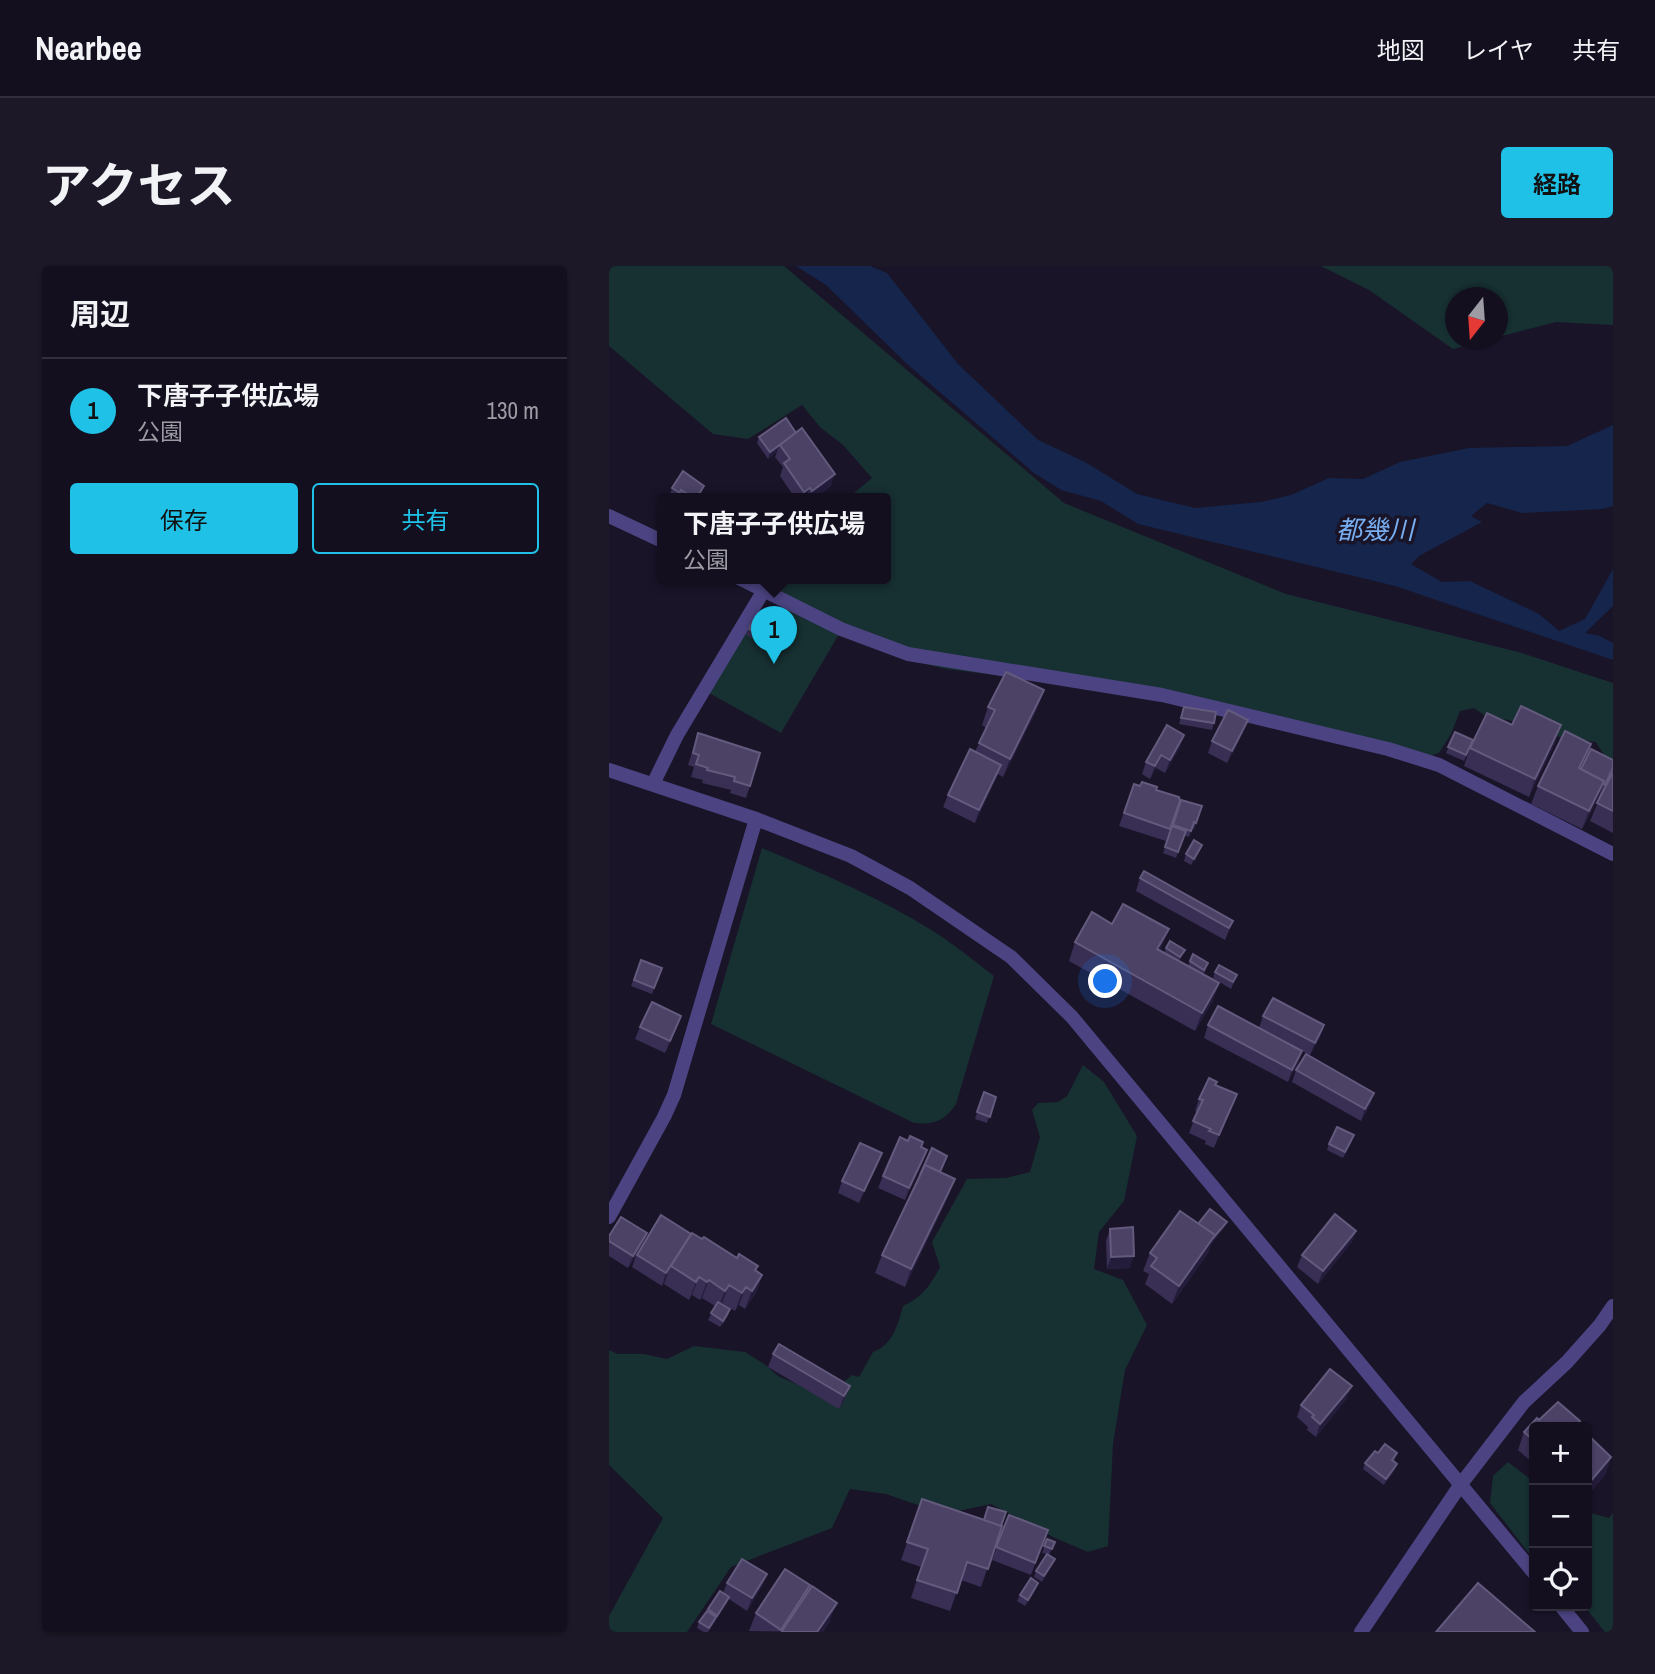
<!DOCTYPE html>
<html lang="ja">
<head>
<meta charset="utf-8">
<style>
  :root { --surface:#130f1e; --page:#1c1827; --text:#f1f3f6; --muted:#9d9ca4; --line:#322f3c; --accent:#20c1e6 }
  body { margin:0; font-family:"Archivo Narrow","Noto Sans JP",sans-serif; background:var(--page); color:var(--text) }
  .controls { position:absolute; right:21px; bottom:21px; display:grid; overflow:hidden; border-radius:7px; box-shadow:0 2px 5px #0004 }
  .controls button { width:63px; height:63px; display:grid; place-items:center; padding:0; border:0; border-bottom:2px solid var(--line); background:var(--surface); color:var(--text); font:35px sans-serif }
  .compass { position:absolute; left:836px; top:21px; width:63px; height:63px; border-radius:50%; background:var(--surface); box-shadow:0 2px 5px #0004; rotate:197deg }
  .you { position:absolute; left:497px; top:716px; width:24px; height:24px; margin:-18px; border:5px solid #fff; border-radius:50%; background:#1a73e8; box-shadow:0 0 0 10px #1a73e833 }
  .badge { display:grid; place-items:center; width:46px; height:46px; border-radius:50%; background:var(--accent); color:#111; font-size:23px; font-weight:700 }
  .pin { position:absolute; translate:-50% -58px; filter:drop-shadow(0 2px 4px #0008) }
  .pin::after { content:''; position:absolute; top:37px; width:24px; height:21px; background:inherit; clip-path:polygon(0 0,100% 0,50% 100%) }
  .popup { position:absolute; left:48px; top:227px; width:234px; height:91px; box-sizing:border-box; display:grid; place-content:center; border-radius:7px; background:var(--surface); filter:drop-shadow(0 2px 5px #0005); font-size:23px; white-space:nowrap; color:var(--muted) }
  .popup b { font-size:26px; color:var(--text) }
  .popup::after { content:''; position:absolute; left:50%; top:100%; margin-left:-14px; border:14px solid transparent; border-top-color:var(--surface) }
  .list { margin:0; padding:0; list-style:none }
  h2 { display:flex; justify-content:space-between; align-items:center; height:91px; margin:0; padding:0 28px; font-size:30px }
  h2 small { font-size:23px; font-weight:400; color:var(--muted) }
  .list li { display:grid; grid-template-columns:46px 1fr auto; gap:21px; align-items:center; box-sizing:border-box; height:105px; padding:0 28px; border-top:2px solid var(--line) }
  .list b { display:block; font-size:26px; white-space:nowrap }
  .list p { margin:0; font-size:23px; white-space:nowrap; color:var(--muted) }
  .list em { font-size:23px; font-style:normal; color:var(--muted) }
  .actions { display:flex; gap:14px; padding:21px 28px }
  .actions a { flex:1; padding:16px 0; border:2px solid var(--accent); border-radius:7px; text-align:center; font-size:24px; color:var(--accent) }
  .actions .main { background:var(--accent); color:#111 }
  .icon { flex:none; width:38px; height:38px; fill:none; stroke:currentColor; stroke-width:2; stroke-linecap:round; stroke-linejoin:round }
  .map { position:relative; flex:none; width:1004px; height:1366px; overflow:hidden; border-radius:7px }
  header { display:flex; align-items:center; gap:42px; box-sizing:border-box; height:98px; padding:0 35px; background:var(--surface); border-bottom:2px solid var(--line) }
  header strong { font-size:33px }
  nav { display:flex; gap:38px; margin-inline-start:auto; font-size:24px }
  .intro { display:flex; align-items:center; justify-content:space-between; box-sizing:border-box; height:168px; padding:0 42px }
  h1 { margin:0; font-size:49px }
  .button { padding:18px 32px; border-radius:7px; background:var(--accent); color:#111; font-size:24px; font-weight:700 }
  main { display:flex; gap:42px; padding:0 42px }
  aside { flex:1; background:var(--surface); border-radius:7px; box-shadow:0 2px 5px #0004 }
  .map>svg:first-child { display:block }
  .green { fill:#173032 }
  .water { fill:#15254b }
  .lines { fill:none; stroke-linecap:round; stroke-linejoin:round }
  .lane { stroke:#4c4482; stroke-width:10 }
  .street { stroke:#4c4482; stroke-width:14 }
  .wall { fill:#392f54 }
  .shaded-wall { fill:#241c3b }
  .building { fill:#4b4266; stroke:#635a7d; stroke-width:2 }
  .labels { text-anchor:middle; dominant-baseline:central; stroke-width:7; stroke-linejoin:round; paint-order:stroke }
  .water-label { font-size:26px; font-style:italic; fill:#78aef0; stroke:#191428 }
</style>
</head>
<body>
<header>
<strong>Nearbee</strong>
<nav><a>地図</a><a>レイヤ</a><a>共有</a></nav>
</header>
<div class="intro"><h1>アクセス</h1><a class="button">経路</a></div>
<main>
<aside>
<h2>周辺<small></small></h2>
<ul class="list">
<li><span class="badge">1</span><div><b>下唐子子供広場</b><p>公園</p></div><em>130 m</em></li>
</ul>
<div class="actions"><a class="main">保存</a><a>共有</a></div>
</aside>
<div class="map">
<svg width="1004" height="1366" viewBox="0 0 1004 1366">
  <rect width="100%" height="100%" fill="#191428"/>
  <!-- green -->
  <g class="green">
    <path d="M0 0H175L455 237 677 328 913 387 1004 417V496L997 492 987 476 932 468 900 454 878 451 865 442 851 445 842 468 830 487 808 495 567 437 451 417 337 403 305 395 173 329 170 315 172 312H277V232H239L263 212 234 179 211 161 193 139 139 173 104 168 0 80Z"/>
    <path d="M712 0H1004V59L947 56 889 71 888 32H846V74H878L844 83 760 24Z"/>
    <path d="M165 341 181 345 230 368 172 467 100 427 148 348 157 342Z"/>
    <path d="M153 582C212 607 270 631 324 665 345 678 365 695 385 710L347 838C336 855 325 859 305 857L102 758Z"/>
    <path d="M474 799 495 816 528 870 515 935 490 966 485 1003 514 1014 538 1059 516 1104 504 1178 499 1280 479 1286 446 1272 382 1238 335 1248 277 1228 241 1223 223 1262 122 1301 78 1366H0V1350L54 1252 0 1199V1084L8 1088H35L58 1093 85 1080 136 1086 158 1100 169 1110 192 1120 237 1122 236 1115 243 1109 250 1111 264 1086C284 1079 289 1058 294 1040 313 1031 321 1020 331 1001L323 976 358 913 397 912 421 906 431 871 423 844 429 837 449 836 458 830Z"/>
    <path d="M899 1196 925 1216V1294L881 1237 884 1210Z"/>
    <path d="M978 1246 1000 1252 1004 1247V1366H996L975 1340H978Z"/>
  </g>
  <!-- water -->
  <path class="water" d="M187 0H261L278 7 349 98 429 174 476 196 528 228 586 242 652 236 682 229 720 212 754 213 791 196 860 182 958 180 1004 159V240L994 243 913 247 878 237 862 250 873 256 810 290 802 298 833 316 861 315 930 348 950 365 976 353 1004 303V340L976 367 991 370 1004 377V394L786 320 529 258 492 235 452 224 425 207 297 97 217 19Z"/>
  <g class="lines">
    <!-- lane -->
    <path class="lane" d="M155 324 163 312"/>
    <!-- street -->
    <g class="street">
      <path d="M0 250 53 275"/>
      <path d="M130 312 232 363 299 388 553 429 779 483 830 499 1004 588"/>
      <path d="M0 504 147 553 242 590 301 622 402 691 463 751 925 1307"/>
      <path d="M44 518 68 469 155 324"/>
      <path d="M0 951 55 851 65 829 147 553"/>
      <path d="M952 1340 973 1366"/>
      <path d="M752 1366 852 1218 915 1136 958 1096 991 1059 1004 1040"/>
    </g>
  </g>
  <!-- wall -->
  <g class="wall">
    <path d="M177 152 222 220 206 232H186L171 210 174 201 166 191 168 186 159 193 148 177 150 171Z"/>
    <path d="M95 220 93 226 89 232H66L61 228 63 222Z"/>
    <path d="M149 359 143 372 137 369 140 363Z"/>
    <path d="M435 424 428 443 394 511 389 508 366 557 334 541 339 529 366 486 377 462 373 459 379 441Z"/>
    <path d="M575 441 605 457 603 464 570 458Z"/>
    <path d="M846 466 864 474 855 495 837 487Z"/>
    <path d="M89 467 141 520 137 532 121 527 122 524 93 517 94 514 82 511 85 501 79 499Z"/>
    <path d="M634 467 618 497 599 487 603 475Z"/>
    <path d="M946 477 920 531 855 500 861 482Z"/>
    <path d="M571 481 556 507 547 502 541 513 533 508 537 496Z"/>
    <path d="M1004 506V567L981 555 991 531H990L973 563 922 538 929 520Z"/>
    <path d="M525 518 547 524 571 535 557 575 510 560Z"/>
    <path d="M572 534 593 540 585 563 583 562 580 571 575 569 567 592 554 587Z"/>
    <path d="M593 579 582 599 575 595 577 588Z"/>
    <path d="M531 612 624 655 616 674 527 625Z"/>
    <path d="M503 658 560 663 551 684 555 687 557 682 573 690 570 695 579 700 581 695 597 703 594 709 610 717 603 736 586 765 460 695 466 676Z"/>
    <path d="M32 694 53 702 43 728 22 720Z"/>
    <path d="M606 706 628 709 622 723 604 712Z"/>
    <path d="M654 750 715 759 711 771 701 789 693 785 689 797 679 816 595 772 599 759 650 762Z"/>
    <path d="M31 761 68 762 56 787 26 773Z"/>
    <path d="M687 804 765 827 761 839 752 855 683 816Z"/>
    <path d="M607 819 628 828 605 882 596 878 597 875 580 867 588 846 586 845 590 833Z"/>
    <path d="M375 826 387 831 378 857 366 853Z"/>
    <path d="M743 875 734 892 718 884 720 878Z"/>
    <path d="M312 881 318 884 314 896 296 934 269 922 274 910Z"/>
    <path d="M273 887 268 900 250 937 229 927 233 915Z"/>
    <path d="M336 896 331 906 339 931 296 1021 266 1007 273 989 311 908Z"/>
    <path d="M589 958 615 962 602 978 599 987 563 1038 536 1018 540 1008 534 1005 541 987Z"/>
    <path d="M501 963 521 1002 498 1003 497 975Z"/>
    <path d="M747 965 742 977 709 1018 688 1001 693 989Z"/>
    <path d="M38 967 34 978 82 968 128 992 149 1000 147 1005 153 1009 147 1027 136 1043 130 1039 126 1045 113 1037 112 1038 121 1043 119 1050 111 1061 99 1054 106 1040 93 1032 91 1034 83 1029 80 1034 55 1018 57 1013 53 1020 23 1001 27 990 19 1002 0 990V970Z"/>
    <path d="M164 1088 241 1120 236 1132 230 1143 159 1101Z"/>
    <path d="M738 1132 707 1171 698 1164 699 1161 688 1151 692 1139Z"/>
    <path d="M930 1154 969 1161H925V1198L909 1184 915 1166Z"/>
    <path d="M978 1168 1002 1191 996 1209 978 1230Z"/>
    <path d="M769 1187H788L785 1195 786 1204 775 1219 754 1203 756 1197Z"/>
    <path d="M313 1233 393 1260 372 1321 352 1314 341 1345 302 1332 312 1301 292 1294Z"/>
    <path d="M400 1249 439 1264 422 1309 383 1294Z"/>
    <path d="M438 1273 446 1276 440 1289 443 1299 433 1316 425 1311 427 1305 438 1288 433 1287Z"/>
    <path d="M158 1308 153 1320 138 1345 120 1333 118 1337 99 1366H95L88 1362 90 1356 99 1343 114 1327 118 1317Z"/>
    <path d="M201 1319 197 1330 221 1355 214 1366 140 1365 147 1347Z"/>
    <path d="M427 1323 416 1340 408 1335 411 1329Z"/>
  </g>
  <!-- shaded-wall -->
  <g class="shaded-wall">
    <path d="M170 180 168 186 159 193 161 186Z"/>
    <path d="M226 208 222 220 206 232H200L203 225Z"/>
    <path d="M201 222 197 232H193L195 226Z"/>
    <path d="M435 424 428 443 394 511 401 493Z"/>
    <path d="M639 454 634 467 618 497 623 485Z"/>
    <path d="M952 459 946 477 920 531 926 513Z"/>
    <path d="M575 469 571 481 556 507 561 494Z"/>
    <path d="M982 478 976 496 963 520 970 502Z"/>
    <path d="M552 489 547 502 541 513 546 500Z"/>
    <path d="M392 499 388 511 366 557 370 544Z"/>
    <path d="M995 515 989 533 973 563 980 545Z"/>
    <path d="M560 663 553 681 541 701 548 683Z"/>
    <path d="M610 717 603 736 586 765 593 747Z"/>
    <path d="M72 750 68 762 56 787 61 775Z"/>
    <path d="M715 759 711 771 701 789 706 777Z"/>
    <path d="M693 785 689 797 679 816 683 804Z"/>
    <path d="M765 827 761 839 752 855 756 843Z"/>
    <path d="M628 828 623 841 605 882 610 869Z"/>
    <path d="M318 884 314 896 296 934 300 922Z"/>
    <path d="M273 887 268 900 250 937 255 925Z"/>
    <path d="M346 913 339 931 296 1021 302 1003Z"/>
    <path d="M618 956 615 962 602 978 599 987 563 1038 570 1020 606 969Z"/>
    <path d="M747 965 742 977 709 1018 714 1005Z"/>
    <path d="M38 967 34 979 19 1002 24 990Z"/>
    <path d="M525 990 521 1002 498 1003 502 991Z"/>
    <path d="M61 1000 57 1013 53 1020 57 1007Z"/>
    <path d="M153 1009 147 1027 136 1043 143 1025Z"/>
    <path d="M90 1011 83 1029 80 1034 87 1016Z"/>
    <path d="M100 1014 93 1032 91 1034 98 1016Z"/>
    <path d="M120 1019 113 1037 109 1043 116 1025Z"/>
    <path d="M137 1021 130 1039 126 1045 133 1027Z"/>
    <path d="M241 1120 236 1132 230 1143 235 1130Z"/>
    <path d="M743 1120 738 1132 707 1171 711 1158Z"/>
    <path d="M1002 1191 996 1209 978 1230V1224L981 1216Z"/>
    <path d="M788 1198 786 1204 775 1219 777 1213Z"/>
    <path d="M446 1293 443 1299 433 1316 435 1310Z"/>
    <path d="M158 1308 153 1320 138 1345 143 1332Z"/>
    <path d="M429 1317 427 1323 416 1340 419 1334Z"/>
    <path d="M201 1319 194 1337 173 1366H171Z"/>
    <path d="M120 1331 118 1337 106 1356 108 1350Z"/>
    <path d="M228 1337 221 1355 214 1366H208Z"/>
  </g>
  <!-- building -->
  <g class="building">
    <path d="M177 152 187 167 161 186 150 171Z"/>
    <path d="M193 162 226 208 203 225 201 222 195 226 175 197 181 193 171 179Z"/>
    <path d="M74 205 95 220 87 232H84L72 224 71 227 63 222Z"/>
    <path d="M72 224 84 232H68Z"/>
    <path d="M144 356 149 359 145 366 140 363Z"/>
    <path d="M397 406 435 424 401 493 370 477 386 444 379 441Z"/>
    <path d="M912 440 952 459 926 513 861 482 878 447 903 459Z"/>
    <path d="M575 441 607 446 605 457 572 452Z"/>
    <path d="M619 444 639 454 623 485 603 475Z"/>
    <path d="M558 459 575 469 561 494 552 489 546 500 537 496Z"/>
    <path d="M956 465 982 478 970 502 995 515 980 545 929 520Z"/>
    <path d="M846 466 864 474 857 489 839 481Z"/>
    <path d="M89 467 151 487 141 520 125 515 126 511 98 504 99 502 87 498 90 489 84 487Z"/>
    <path d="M361 483 392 499 370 544 339 529Z"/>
    <path d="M982 483 1004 494V502L996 519 994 518 995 515 972 503Z"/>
    <path d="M1004 506V545L988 537Z"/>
    <path d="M533 516 548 521 547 524 570 531 571 535 561 563 515 547 525 518 531 520Z"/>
    <path d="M572 534 593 540 587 557 585 556 582 565 564 559Z"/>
    <path d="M563 560 577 565 569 586 556 581Z"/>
    <path d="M585 574 593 579 585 593 577 588Z"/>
    <path d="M535 605 624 655 620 662 531 612Z"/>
    <path d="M514 638 560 663 548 683 610 717 593 747 466 676 483 646 503 658Z"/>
    <path d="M561 675 576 684 571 691 557 682Z"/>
    <path d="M584 688 599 697 595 704 581 695Z"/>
    <path d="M32 694 53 702 45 722 25 714Z"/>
    <path d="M610 699 628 709 624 716 606 706Z"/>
    <path d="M664 732 715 759 706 777 654 750Z"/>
    <path d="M43 736 72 750 61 775 31 761Z"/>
    <path d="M609 740 693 785 683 804 599 759Z"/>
    <path d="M697 788 765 827 756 843 687 804Z"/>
    <path d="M600 812 608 816 606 819 628 828 610 869 600 865 602 863 584 855 594 834 590 833Z"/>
    <path d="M375 826 387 831 381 851 368 846Z"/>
    <path d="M728 861 745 869 736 886 720 878Z"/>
    <path d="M301 870 314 876 312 881 318 884 300 922 274 910 291 871 299 875Z"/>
    <path d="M251 877 273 887 255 925 233 915Z"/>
    <path d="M323 882 338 890 331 906 316 899 311 909Z"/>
    <path d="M316 899 346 913 302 1003 273 989Z"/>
    <path d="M601 943 618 956 604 972 606 969 589 958Z"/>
    <path d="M571 945 606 969 570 1020 542 1000 548 992 541 987Z"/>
    <path d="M726 948 747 965 714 1005 693 989Z"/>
    <path d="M52 949 82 968 57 1007 28 989Z"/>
    <path d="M12 951 38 967 24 990 0 975V970Z"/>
    <path d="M524 961 525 990 502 991 501 963Z"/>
    <path d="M83 967 93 973 95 971 128 992 130 988 149 1000 146 1004 153 1009 143 1025 137 1021 133 1027 120 1019 116 1025 100 1014 98 1016 90 1011 87 1016 62 1000Z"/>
    <path d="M109 1036 121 1043 114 1055 102 1047Z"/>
    <path d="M170 1078 241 1120 235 1130 164 1088Z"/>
    <path d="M721 1103 743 1120 711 1158 703 1151 705 1149 692 1139Z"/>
    <path d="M949 1136 971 1155 967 1159 970 1161H925V1175L915 1166 928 1152 930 1154Z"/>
    <path d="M978 1168 1002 1191 981 1216 978 1213Z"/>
    <path d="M776 1178 788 1187 783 1194 788 1198 777 1213 756 1197 766 1185 769 1187Z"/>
    <path d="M313 1233 393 1260 379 1303 358 1296 348 1327 308 1314 319 1283 298 1276Z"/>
    <path d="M379 1241 397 1246 392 1260 375 1254Z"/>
    <path d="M400 1249 439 1264 426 1297 387 1281Z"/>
    <path d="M438 1273 446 1276 443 1283 435 1280Z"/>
    <path d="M438 1288 446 1293 435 1310 427 1305Z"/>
    <path d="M133 1293 158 1308 143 1332 118 1317Z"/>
    <path d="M176 1303 201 1319 172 1364 147 1347Z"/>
    <path d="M422 1312 429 1317 419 1334 411 1329Z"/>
    <path d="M869 1317 926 1366H827Z"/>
    <path d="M203 1320 228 1337 208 1366H175L173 1365Z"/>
    <path d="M111 1325 120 1331 108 1350 99 1343Z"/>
    <path d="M98 1345 107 1351 100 1362 90 1356Z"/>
  </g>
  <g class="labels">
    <!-- water labels -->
    <g class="water-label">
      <text x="766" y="263">都幾川</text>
    </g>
  </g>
</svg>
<div class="controls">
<button>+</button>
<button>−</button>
<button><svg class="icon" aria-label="locate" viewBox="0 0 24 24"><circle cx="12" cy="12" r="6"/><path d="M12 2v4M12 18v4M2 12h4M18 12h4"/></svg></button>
</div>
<svg class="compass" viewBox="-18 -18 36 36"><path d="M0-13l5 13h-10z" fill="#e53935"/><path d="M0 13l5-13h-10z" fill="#9d9ca4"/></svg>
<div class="you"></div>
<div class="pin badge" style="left:165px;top:398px">1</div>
<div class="popup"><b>下唐子子供広場</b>公園</div>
</div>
</main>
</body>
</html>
